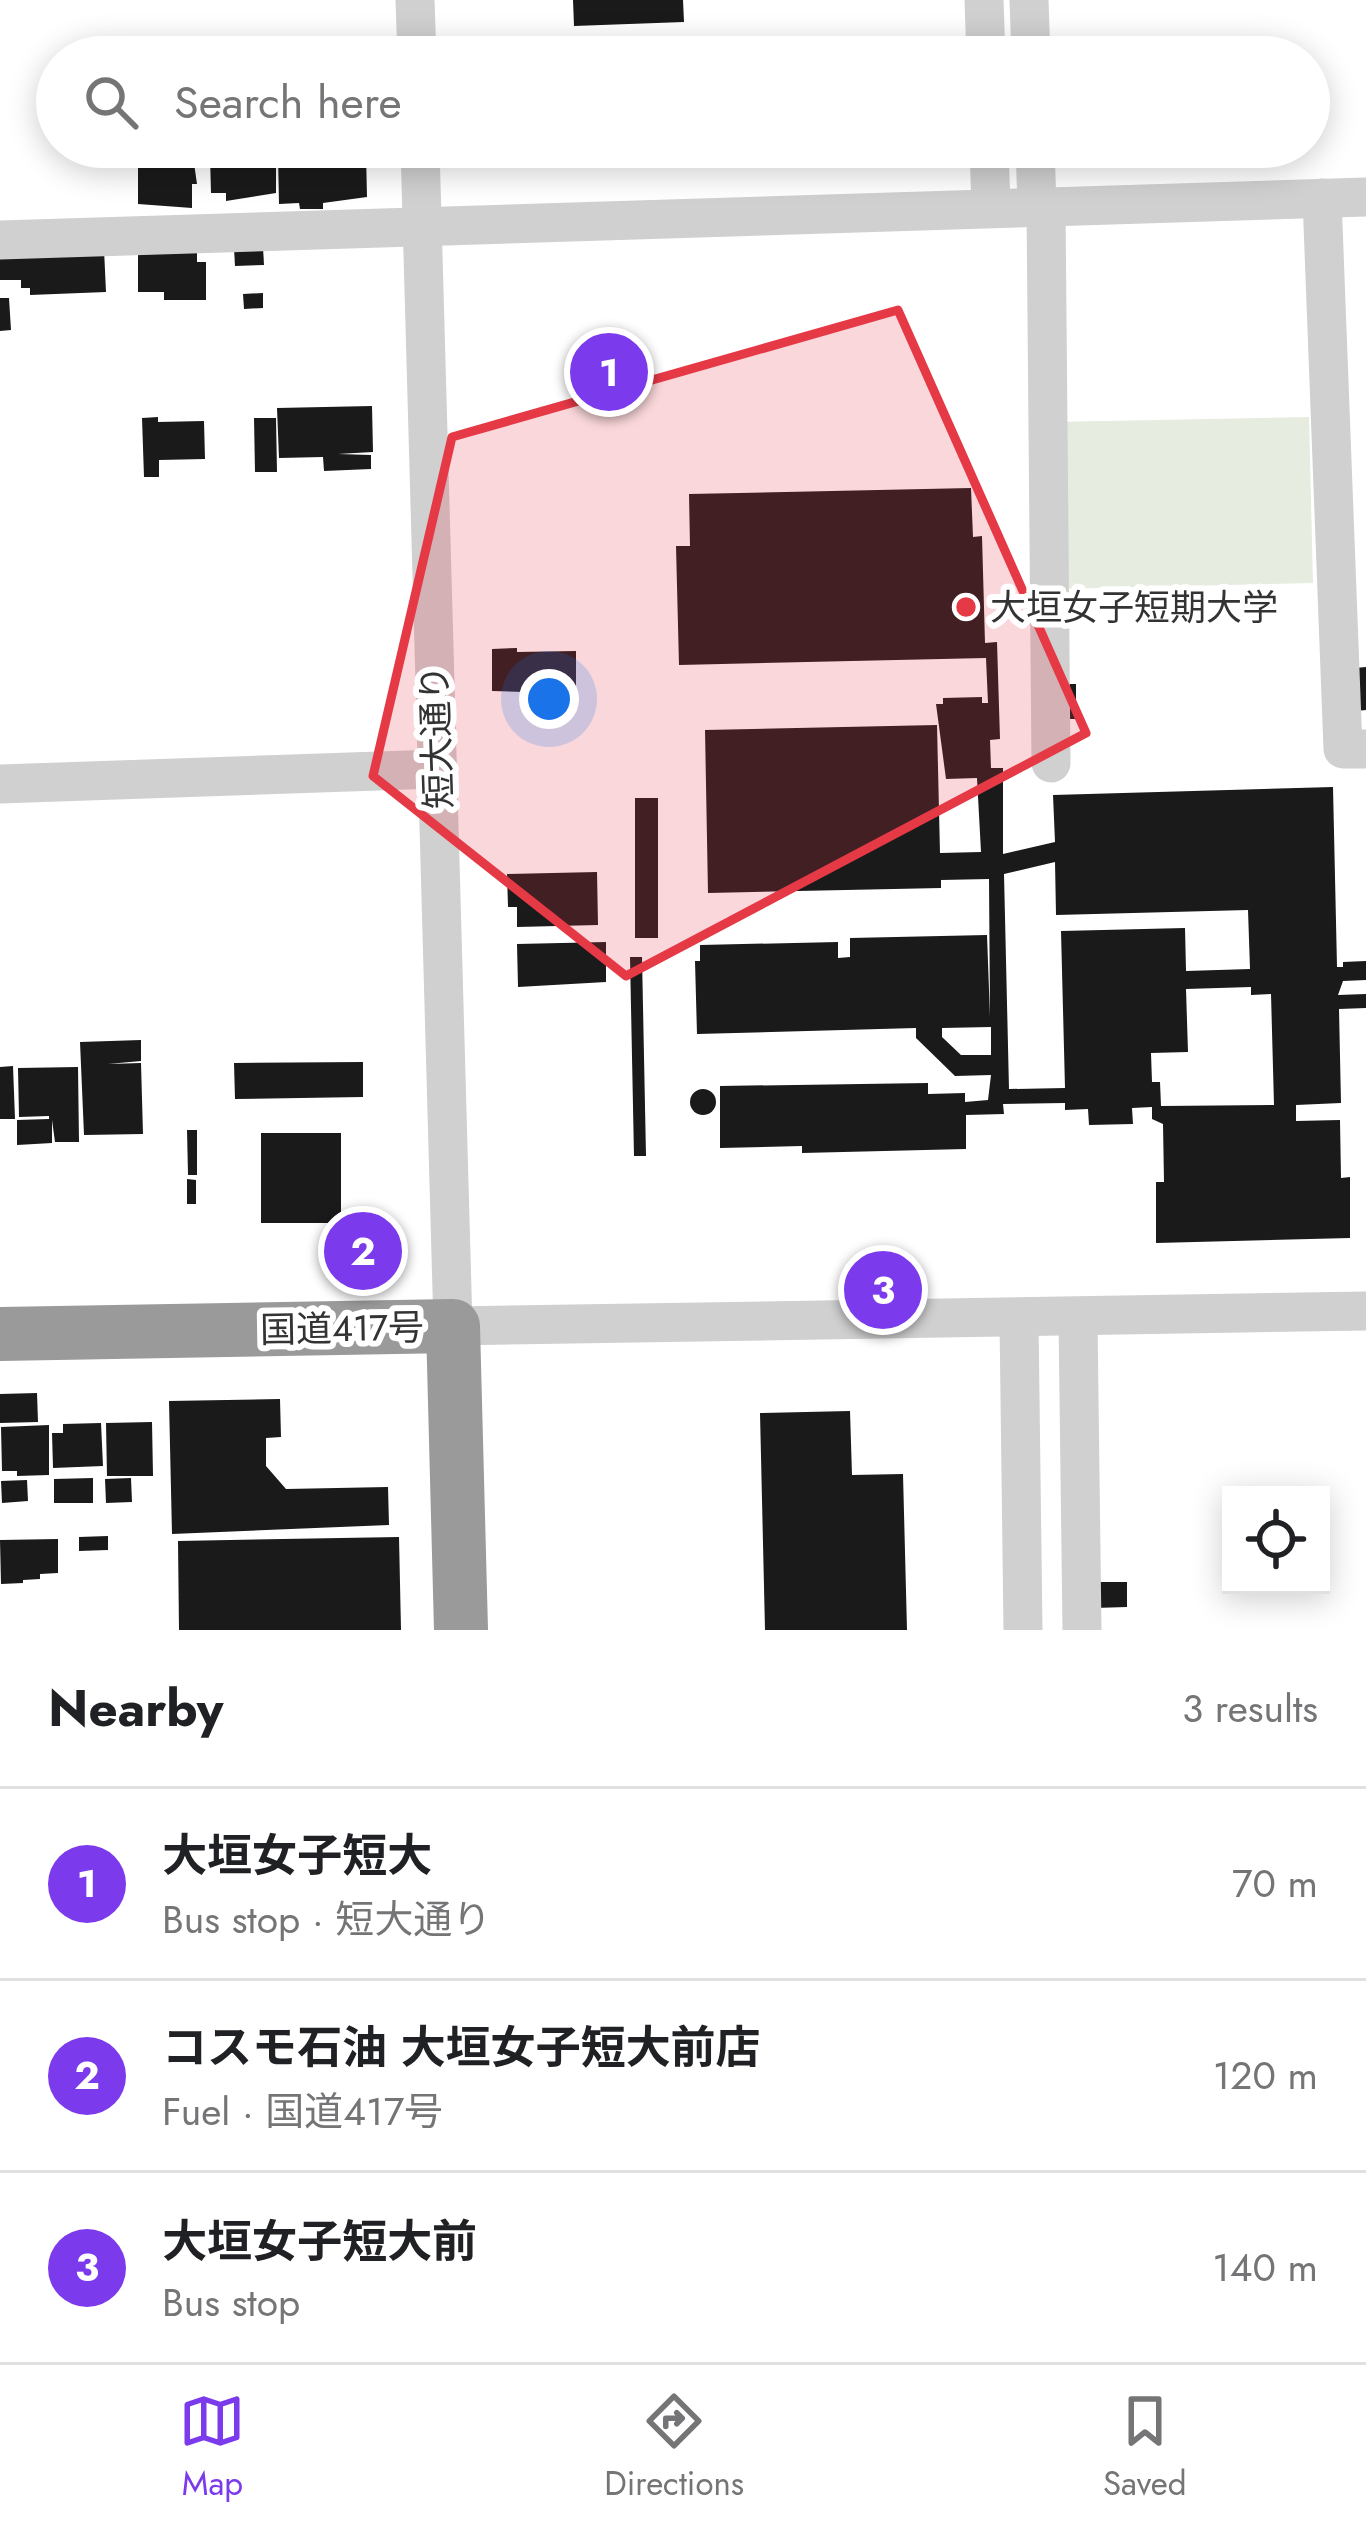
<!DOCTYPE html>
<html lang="en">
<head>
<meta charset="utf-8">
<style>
  :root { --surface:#fff; --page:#f6f6f6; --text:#202124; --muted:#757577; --line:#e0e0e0; --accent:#7c3aed }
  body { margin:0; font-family:Jost,"Noto Sans JP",sans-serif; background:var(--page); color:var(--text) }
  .controls { position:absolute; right:36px; bottom:36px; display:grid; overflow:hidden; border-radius:0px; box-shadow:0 6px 30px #0003 }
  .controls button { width:108px; height:108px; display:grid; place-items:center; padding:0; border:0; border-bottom:3px solid var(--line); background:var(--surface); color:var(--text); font:60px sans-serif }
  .you { position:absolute; left:549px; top:699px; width:42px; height:42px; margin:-30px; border:9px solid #fff; border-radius:50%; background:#1a73e8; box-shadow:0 0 0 18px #1a73e833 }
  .badge { display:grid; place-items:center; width:78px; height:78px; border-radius:50%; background:var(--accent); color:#fff; font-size:39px; font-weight:700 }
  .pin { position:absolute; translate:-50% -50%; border:6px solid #fff; box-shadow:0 3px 12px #0006 }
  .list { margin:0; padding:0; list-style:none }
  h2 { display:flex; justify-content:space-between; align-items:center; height:156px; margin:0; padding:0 48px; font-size:51px }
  h2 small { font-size:39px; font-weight:400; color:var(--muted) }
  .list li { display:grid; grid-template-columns:78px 1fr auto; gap:36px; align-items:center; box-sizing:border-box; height:192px; padding:0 48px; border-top:3px solid var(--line) }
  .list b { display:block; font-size:45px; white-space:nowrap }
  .list p { margin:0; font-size:39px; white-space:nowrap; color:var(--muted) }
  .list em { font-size:39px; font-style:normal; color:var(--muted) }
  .icon { flex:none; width:66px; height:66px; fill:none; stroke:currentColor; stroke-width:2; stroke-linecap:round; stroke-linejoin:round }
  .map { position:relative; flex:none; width:1366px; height:1630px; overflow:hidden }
  .search { position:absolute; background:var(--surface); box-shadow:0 6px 30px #0003; left:36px; right:36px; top:36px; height:132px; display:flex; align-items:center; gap:30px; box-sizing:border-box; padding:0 42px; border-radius:66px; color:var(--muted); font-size:45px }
  .sheet { height:732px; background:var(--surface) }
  nav { display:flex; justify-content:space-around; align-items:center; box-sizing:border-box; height:168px; border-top:3px solid var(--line); background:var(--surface); font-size:33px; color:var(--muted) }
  nav a { display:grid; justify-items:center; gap:6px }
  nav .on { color:var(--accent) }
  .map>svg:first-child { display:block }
  .green { fill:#e6ecdf }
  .building { fill:#1a1a1a; fill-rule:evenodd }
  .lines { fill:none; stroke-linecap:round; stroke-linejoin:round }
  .minor { stroke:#d0d0d0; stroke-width:39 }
  .highway { stroke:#9a9a9a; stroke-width:54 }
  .marked { fill:#e63946; fill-opacity:0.2; stroke:#e63946; stroke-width:9; stroke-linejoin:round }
  .poi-dot { fill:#e63946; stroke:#fff; stroke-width:4.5 }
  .labels { text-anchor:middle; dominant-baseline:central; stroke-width:12; stroke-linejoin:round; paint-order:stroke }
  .poi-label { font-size:36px; fill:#333; stroke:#fff; text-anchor:start }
  .street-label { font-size:36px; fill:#333; stroke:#fff }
</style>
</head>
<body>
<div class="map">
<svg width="1366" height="1630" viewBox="0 0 1366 1630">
  <rect width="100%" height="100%" fill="#fff"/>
  <!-- green -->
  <path class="green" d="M1309 417 1313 583 1056 589 1053 422Z"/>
  <!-- building -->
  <g class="building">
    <path d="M573 0H683L684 22 574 26Z"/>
    <path d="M666 38V57H550V52H573V42Z"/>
    <path d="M366 153 367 197 323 203V209H300L299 203 279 204 278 154Z"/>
    <path d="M254 155V168H276V193L226 201V193H211L210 156Z"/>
    <path d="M193 156 197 184H192V208L138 204V157Z"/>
    <path d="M263 247 264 265 235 266 234 248Z"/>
    <path d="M138 248H197V262H206V300H164V292H138Z"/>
    <path d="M104 249 106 292 30 295V288H21V280H0V253Z"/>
    <path d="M263 293V308L244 309 243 294Z"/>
    <path d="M0 298H9L11 330 0 331Z"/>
    <path d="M372 406 373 452 338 454 371 455V469L324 471 323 457 279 458 277 408Z"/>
    <path d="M158 417V422L204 421 205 459 159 460V477H144L142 418Z"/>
    <path d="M254 418H276L277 472H255Z"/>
    <path d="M971 488 973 537 982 536 985 643 997 642 1000 739 990 740 991 768H1003V854L1055 842 1053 795 1333 787 1337 967H1343V962L1366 961V980L1343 981 1338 995 1366 994V1008L1339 1009 1341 1103 1296 1105V1121L1340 1120 1341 1178 1350 1177V1238L1156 1243V1182H1164L1163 1124 1152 1119V1107L1132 1108 1133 1124 1089 1125 1088 1109 1065 1110V1103L1003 1104 1004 1114 966 1115V1149L802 1153V1146L720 1148V1086L928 1083V1094L965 1093V1102L988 1100 991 1075 955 1076 916 1038V1028L697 1034 695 961H700V945L838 942V958L850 957V938L987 935 990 1017 989 879 941 880V888L708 893 705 730 937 725 940 853 981 852 977 778 946 779 936 704H943V698L982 697V703H988L986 658 679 665 676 546H690L689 494ZM1055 862 1056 915 1248 910 1250 969 1186 971 1185 928 1061 931 1065 1088 1009 1089 1004 874ZM1251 987V995L1271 994 1274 1105 1161 1106 1160 1082H1152L1151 1053 1188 1052 1186 989ZM991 1027V1055H961L942 1037V1028Z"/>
    <path d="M517 648V652L576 651V698H557V693L492 691V649Z"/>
    <path d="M1366 667V710L1356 711 1355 668Z"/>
    <path d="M1067 684H1076V719H1068Z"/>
    <rect x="635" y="798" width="23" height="140"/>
    <path d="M597 872 598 925 517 927V907H508L507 874Z"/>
    <path d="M606 942V982L518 987 517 944Z"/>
    <path d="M630 957H642L646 1156H634Z"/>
    <path d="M141 1040V1061L108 1064 141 1063 143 1134 84 1135 80 1042Z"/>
    <path d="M363 1062V1097L235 1099 234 1063Z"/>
    <path d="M13 1066 15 1119H0V1067Z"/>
    <path d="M78 1067 79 1142H55L52 1120V1143L17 1145V1120L49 1119V1116L19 1117 18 1068Z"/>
    <circle cx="703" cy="1102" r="13"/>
    <path d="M187 1130H197V1175H188Z"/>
    <rect x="261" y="1133" width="80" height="90"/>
    <path d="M187 1179 196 1180V1204H187Z"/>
    <path d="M37 1393 38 1422 0 1423V1394Z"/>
    <path d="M280 1399 281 1437 266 1438V1466L286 1489 388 1487 389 1525 172 1534 169 1401Z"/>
    <path d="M850 1411 852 1475 903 1474 907 1630H765L760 1413Z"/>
    <path d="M152 1422 153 1476H107L106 1423Z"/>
    <path d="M101 1423 103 1466 53 1468 52 1433H63V1424Z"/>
    <path d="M49 1425V1475L17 1476V1471H2L1 1427Z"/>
    <path d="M93 1478V1503H54V1479Z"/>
    <path d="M131 1478 132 1502 106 1503 105 1479Z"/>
    <path d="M27 1480 28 1501 2 1503 1 1481Z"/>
    <path d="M108 1536V1550L79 1551V1537Z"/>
    <path d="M399 1537 401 1630H179L178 1541Z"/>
    <path d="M58 1539V1573L40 1574V1579L23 1580V1583L1 1584 0 1540Z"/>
    <path d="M1093 1582H1127V1607L1094 1608Z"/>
  </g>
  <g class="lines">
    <!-- minor -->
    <g class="minor">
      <path d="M415 0 417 57"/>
      <path d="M984 0 986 57"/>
      <path d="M1029 0 1031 57"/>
      <path d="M420 147 453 1326 1366 1311"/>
      <path d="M989 147 991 208"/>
      <path d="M1035 147 1037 206"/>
      <path d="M1322 198 1343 749H1366"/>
      <path d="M1046 206 1051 763"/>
      <path d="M0 240 1366 197"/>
      <path d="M0 784 437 769"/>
      <path d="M1078 1319 1082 1630"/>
      <path d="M1019 1320 1023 1630"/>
    </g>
    <!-- highway -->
    <path class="highway" d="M0 1334 453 1326 461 1630"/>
  </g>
  <!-- marked area -->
  <path class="marked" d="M898 310 1086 733 626 976 373 776 452 437Z"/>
  <!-- markers -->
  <circle class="poi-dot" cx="966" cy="607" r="12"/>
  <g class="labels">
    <!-- poi labels -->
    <g class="poi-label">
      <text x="990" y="607">大垣女子短期大学</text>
    </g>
    <!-- street labels -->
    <g class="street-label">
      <text transform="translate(436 737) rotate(-92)">短大通り</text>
      <text transform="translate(342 1328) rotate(-1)">国道417号</text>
    </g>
  </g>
</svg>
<div class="controls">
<button><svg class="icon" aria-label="locate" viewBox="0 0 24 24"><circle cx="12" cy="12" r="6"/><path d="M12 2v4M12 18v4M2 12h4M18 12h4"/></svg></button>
</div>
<div class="you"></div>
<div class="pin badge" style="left:609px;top:372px">1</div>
<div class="pin badge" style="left:363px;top:1251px">2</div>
<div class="pin badge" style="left:883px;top:1290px">3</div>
<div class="search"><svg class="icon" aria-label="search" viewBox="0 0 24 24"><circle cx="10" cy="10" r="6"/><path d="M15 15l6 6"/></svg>Search here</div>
</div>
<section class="sheet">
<h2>Nearby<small>3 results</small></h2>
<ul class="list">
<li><span class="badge">1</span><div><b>大垣女子短大</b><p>Bus stop · 短大通り</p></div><em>70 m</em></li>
<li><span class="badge">2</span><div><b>コスモ石油 大垣女子短大前店</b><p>Fuel · 国道417号</p></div><em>120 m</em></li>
<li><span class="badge">3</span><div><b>大垣女子短大前</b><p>Bus stop</p></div><em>140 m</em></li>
</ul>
</section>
<nav>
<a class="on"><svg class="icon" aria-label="map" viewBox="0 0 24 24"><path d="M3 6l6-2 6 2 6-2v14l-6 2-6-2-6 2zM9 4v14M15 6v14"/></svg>Map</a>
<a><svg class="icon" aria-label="directions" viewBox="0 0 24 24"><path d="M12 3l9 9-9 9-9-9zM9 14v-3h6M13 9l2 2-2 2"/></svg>Directions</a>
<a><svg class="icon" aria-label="saved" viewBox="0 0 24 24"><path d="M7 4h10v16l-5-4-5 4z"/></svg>Saved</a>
</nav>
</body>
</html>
